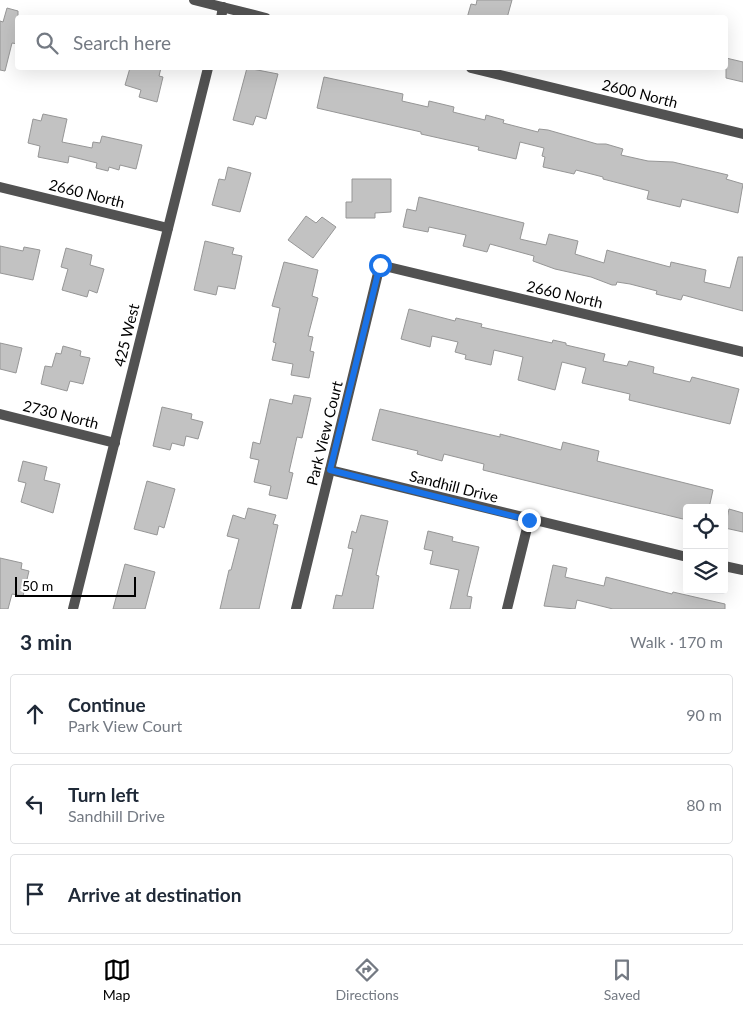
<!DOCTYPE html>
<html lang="en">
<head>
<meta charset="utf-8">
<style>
  :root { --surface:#fff; --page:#f6f6f7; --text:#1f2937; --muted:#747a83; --line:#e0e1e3; --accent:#000 }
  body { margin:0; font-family:Lato,sans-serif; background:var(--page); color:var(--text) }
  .controls { position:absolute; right:15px; bottom:15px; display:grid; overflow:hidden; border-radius:5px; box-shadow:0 5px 20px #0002 }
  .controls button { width:45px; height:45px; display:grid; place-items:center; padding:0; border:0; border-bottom:1px solid var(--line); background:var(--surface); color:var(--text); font:25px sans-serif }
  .scale { position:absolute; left:15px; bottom:12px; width:121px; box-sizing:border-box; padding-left:5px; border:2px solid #000; border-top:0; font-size:14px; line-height:18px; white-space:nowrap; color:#000; -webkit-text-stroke:4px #fff; paint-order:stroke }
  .stop { position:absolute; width:15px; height:15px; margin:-11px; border:4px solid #1a73e8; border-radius:50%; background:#fff }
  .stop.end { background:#1a73e8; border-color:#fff; box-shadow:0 1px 5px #0008 }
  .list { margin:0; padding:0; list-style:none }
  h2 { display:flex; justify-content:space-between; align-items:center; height:65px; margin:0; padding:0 20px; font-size:21px }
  h2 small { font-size:16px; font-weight:400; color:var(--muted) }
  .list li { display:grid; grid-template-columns:32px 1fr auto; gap:15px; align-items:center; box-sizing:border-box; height:80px; margin:0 10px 10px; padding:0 10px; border:1px solid var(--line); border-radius:5px }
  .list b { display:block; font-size:19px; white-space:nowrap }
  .list p { margin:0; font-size:16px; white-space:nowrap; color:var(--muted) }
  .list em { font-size:16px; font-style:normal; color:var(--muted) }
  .icon { flex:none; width:28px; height:28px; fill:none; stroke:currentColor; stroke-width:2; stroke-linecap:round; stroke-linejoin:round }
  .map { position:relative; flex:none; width:743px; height:609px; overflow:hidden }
  .search { position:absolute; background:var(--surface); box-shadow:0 5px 20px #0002; left:15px; right:15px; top:15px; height:55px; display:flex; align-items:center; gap:12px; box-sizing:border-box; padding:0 18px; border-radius:5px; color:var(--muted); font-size:19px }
  .sheet { height:335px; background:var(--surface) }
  nav { display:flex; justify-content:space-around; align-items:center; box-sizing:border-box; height:70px; border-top:1px solid var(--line); background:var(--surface); font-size:14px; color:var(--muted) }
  nav a { display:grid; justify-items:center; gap:2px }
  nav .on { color:var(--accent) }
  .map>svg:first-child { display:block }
  .building { fill:#c2c2c2; stroke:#969696 }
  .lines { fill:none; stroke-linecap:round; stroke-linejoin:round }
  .minor { stroke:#525252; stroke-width:10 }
  .tertiary { stroke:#525252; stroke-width:10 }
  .route { stroke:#1a73e8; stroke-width:6 }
  .labels { text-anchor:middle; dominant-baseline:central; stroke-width:4; stroke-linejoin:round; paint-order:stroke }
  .street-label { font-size:15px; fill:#000; stroke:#fff }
</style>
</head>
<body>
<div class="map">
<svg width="743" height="609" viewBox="0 0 743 609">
  <rect width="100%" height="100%" fill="#fff"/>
  <!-- building -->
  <g class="building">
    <path d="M477 0H512L507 18H467L471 4 476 5Z"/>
    <path d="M7 8 18 11V44L12 43 5 71 0 70V21L3 22Z"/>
    <path d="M726 58 743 62V82L726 78Z"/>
    <path d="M130 68H161L159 76 163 77 157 102 139 97 141 90 125 85Z"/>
    <path d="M247 68 278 74 266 119 256 116 253 125 233 120Z"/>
    <path d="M324 77 403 94 402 101 428 107 429 101 454 107 453 112 485 120 486 115 504 120 503 123 538 132 539 129 548 130 597 144H606L623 149 621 155 648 161 673 162 728 175 726 179 743 184 738 213 682 199 680 207 647 199 649 191 603 179V177L576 170 574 174 543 167 545 157 542 156 544 148 520 142 516 159 478 150 479 147 421 134V132L317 108Z"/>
    <path d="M43 114 67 119 62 142 92 148 93 142 100 143 102 136 142 145 136 169 120 165 119 170 109 167 108 171 96 168 97 163 69 156 68 163 38 157 40 146 28 143 33 119 41 121Z"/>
    <path d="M228 167 251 173 240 212 212 205 219 179 225 180Z"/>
    <path d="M352 179H391V212L375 213V218H346V202H352Z"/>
    <path d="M419 197 524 223 520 239 546 245 549 234 578 241 575 254 604 263 607 250 610 251 670 267 671 262 706 270 704 282 730 288 738 257H743V311L683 295 681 300 656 294 657 291 630 284 617 282 616 285H612L591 277 555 269 533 261 534 256 490 244 487 252 463 246 466 235 429 227 428 232 403 227 407 209 416 211Z"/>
    <path d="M306 216 316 223 322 217 336 227 313 258 288 240Z"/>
    <path d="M205 241 234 248 232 254 242 256 235 289 218 286 216 295 194 290Z"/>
    <path d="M0 246 23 251 24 247 40 250 33 280 0 273Z"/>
    <path d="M66 248 92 255 90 265 104 269 97 293 89 290 87 297 62 290 68 269 61 267Z"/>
    <path d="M284 262 318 270 312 296 318 298 308 336 313 337 310 351 314 352 309 378 291 375 293 364 272 360 276 343 273 342 280 308 272 306Z"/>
    <path d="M409 309 455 321 456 318 482 324 481 327 552 343 553 340 566 343V345L605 354 603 361 627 366 629 361 654 367 653 373 690 382 692 377 739 389 730 424 629 400 630 394 582 383 586 368 562 362 555 390 518 380 523 357 494 350 491 365 465 359 466 355 455 352 458 342 432 336 430 347 401 339Z"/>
    <path d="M0 343 22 348 16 373 0 369Z"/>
    <path d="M63 346 81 351 80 356 90 358 83 384 70 381 67 391 41 384 45 366 52 367 56 353 61 354Z"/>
    <path d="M294 395 311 398 302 438 297 437 289 472 293 473 287 499 269 495 271 486 254 482 259 460 250 458 253 442 260 444 270 399 292 404Z"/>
    <path d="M162 407 192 414 191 419 203 422 198 439 186 436 184 446 172 443 170 450 153 446Z"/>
    <path d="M380 409 500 437V434L561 450 563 442 599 451 597 461 713 490 709 508H687V520L483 470 484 464 444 454 442 461 417 454 418 451 372 440Z"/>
    <path d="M23 461 47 467 44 480 60 484 53 513 21 502 26 483 18 481Z"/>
    <path d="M147 481 175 489 164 528 159 526 157 535 134 529Z"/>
    <path d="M248 508 276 515 273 524 278 525 259 609H220L229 570H231L239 539 227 536 233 515 245 519Z"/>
    <path d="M729 509 743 513V532L725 528Z"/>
    <path d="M361 515 388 521 376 575 379 576 373 609H333L336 595 342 596 353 549 348 548 352 531 356 533Z"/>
    <path d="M428 531 453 537 452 541 479 547 467 596 472 597 470 609H450L459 570 430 564 433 551 424 549Z"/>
    <path d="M0 558 22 563 21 569 29 571 23 596 12 594 8 609H0Z"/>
    <path d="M125 564 155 572 145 609H113Z"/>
    <path d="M553 565 567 568 565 577 604 586 606 577 672 594 673 592 725 604V609H613L577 600 575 609 544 606Z"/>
  </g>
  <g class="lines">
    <!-- minor -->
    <g class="minor">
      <path d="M221 18 223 7"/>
      <path d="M0 187 168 228"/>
      <path d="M0 414 115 443"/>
      <path d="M330 470 687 557"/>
      <path d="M724 566 743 570"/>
      <path d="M73 609 208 68"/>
      <path d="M296 609 380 265 743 352"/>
      <path d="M507 609 529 520"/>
    </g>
    <!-- tertiary -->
    <g class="tertiary">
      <path d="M194 0 266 18"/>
      <path d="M471 68 743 134"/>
    </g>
  </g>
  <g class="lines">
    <!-- route -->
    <path class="route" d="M380 265 330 470 529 520"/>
  </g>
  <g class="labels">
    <!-- street labels -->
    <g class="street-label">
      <text transform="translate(640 93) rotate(14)">2600 North</text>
      <text transform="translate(87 193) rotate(14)">2660 North</text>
      <text transform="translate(565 294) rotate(13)">2660 North</text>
      <text transform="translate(126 335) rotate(-76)">425 West</text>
      <text transform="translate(61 414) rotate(14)">2730 North</text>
      <text transform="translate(324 433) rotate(-76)">Park View Court</text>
      <text transform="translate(454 486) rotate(14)">Sandhill Drive</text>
    </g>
  </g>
</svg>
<div class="controls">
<button><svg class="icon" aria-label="locate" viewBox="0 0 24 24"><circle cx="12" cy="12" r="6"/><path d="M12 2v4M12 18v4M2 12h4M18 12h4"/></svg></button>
<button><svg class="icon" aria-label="layers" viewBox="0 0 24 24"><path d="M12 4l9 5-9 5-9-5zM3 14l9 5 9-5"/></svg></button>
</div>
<div class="scale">50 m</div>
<div class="stop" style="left:380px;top:265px"></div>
<div class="stop end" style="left:529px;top:520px"></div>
<div class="search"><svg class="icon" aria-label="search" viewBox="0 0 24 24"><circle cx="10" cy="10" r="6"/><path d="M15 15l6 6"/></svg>Search here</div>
</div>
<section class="sheet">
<h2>3 min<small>Walk · 170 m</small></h2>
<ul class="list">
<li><svg class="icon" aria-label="ahead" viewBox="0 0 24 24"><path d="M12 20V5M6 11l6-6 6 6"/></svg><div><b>Continue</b><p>Park View Court</p></div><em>90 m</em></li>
<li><svg class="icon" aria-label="left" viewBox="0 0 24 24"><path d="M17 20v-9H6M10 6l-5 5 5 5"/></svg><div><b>Turn left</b><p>Sandhill Drive</p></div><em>80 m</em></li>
<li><svg class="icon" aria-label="arrive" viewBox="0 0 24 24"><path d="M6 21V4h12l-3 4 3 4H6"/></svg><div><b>Arrive at destination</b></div></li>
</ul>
</section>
<nav>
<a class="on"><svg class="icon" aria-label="map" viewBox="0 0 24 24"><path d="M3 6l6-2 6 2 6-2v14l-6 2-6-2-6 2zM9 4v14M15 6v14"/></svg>Map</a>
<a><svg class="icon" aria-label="directions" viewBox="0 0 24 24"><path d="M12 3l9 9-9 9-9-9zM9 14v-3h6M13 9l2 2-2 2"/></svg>Directions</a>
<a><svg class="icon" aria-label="saved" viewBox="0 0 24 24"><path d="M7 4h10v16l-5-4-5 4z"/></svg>Saved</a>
</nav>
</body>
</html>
